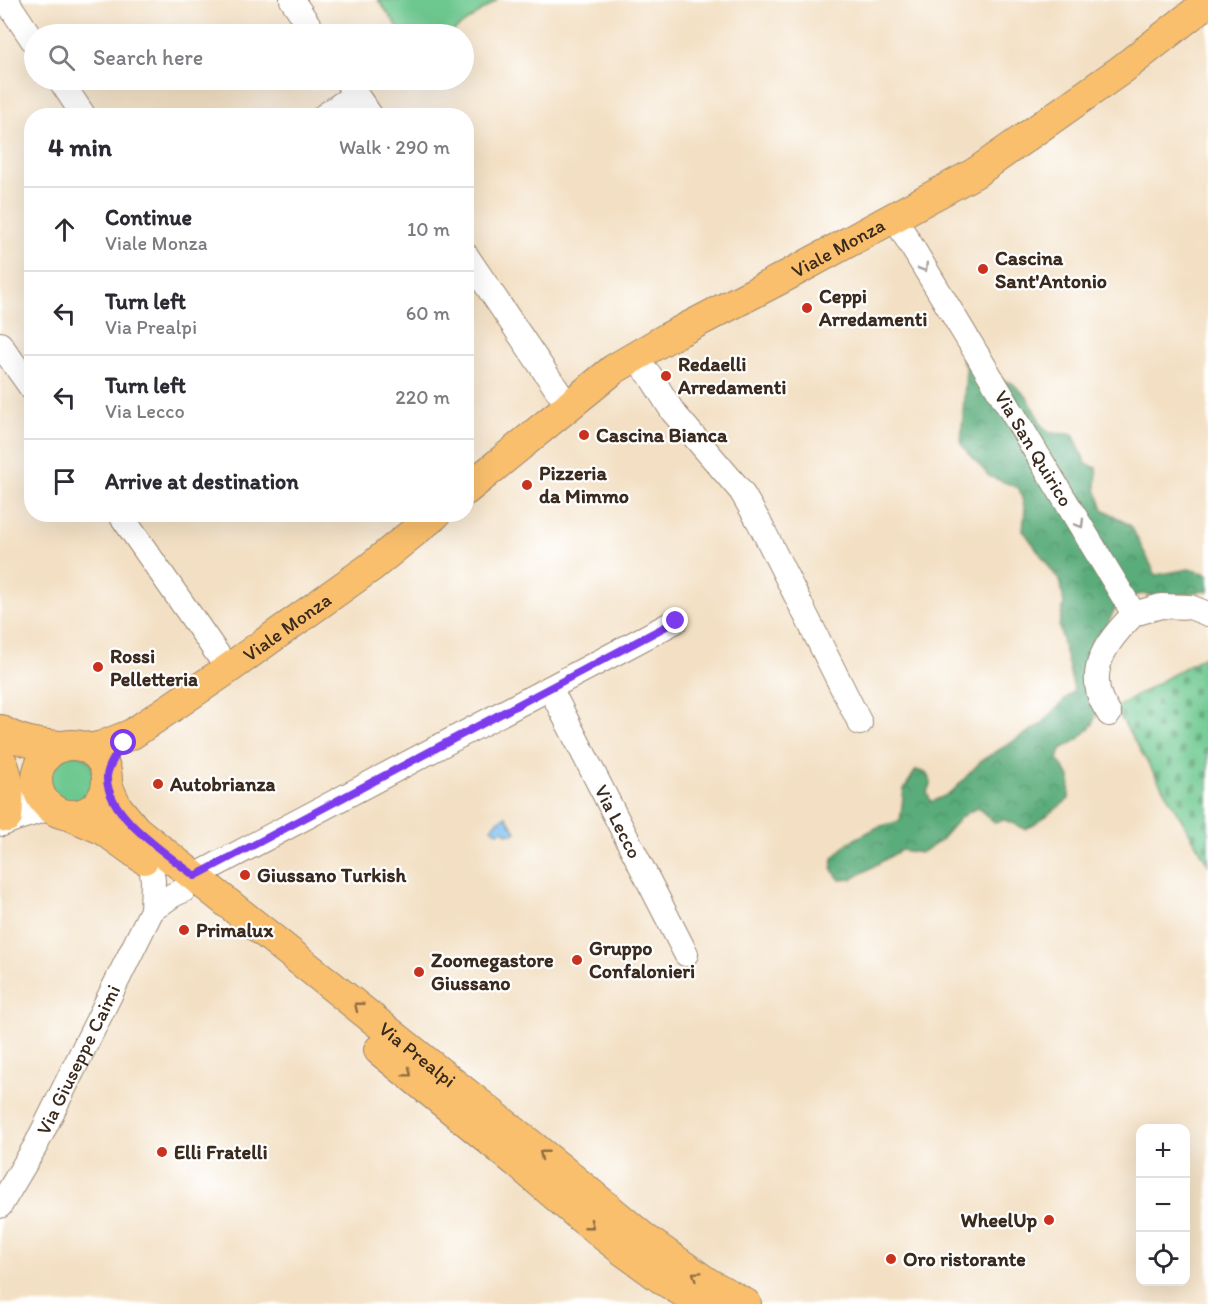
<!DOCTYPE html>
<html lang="en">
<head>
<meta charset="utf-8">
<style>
  :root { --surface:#fff; --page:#f7f7f7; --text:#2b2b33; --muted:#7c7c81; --line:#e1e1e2 }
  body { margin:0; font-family:Itim,sans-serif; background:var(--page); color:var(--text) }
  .controls { position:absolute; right:18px; bottom:18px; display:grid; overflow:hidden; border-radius:12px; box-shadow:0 6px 24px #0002 }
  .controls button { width:54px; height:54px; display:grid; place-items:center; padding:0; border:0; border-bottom:2px solid var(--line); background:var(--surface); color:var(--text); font:30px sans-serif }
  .stop { position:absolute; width:18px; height:18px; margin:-14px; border:4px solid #7c3aed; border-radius:50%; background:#fff }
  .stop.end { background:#7c3aed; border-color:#fff; box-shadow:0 2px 6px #0008 }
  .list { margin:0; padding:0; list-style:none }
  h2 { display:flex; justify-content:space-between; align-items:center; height:78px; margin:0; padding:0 24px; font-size:26px }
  h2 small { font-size:20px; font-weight:400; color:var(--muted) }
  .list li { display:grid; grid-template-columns:39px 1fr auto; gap:18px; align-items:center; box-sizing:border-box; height:84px; padding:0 24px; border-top:2px solid var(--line) }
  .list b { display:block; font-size:22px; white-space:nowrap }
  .list p { margin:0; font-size:20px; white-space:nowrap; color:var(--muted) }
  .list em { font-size:20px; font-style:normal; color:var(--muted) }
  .icon { flex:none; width:33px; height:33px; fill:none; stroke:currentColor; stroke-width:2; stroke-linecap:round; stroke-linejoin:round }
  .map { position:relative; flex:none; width:1208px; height:1304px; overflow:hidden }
  .search { position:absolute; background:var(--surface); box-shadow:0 6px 24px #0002; left:24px; top:24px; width:450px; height:66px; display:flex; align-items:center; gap:15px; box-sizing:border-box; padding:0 21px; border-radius:33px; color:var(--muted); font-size:22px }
  .panel { position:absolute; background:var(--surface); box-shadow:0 6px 24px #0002; left:24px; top:108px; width:450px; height:414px; border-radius:24px }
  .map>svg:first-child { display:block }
  .grass { fill:#6dc88f; stroke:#547956; stroke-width:1.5 }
  .forest { fill:url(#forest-crowns); stroke:#4a6b4c; stroke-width:1.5 }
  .cemetery { fill:url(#cemetery-stones); stroke:#547956; stroke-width:1.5 }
  .water { fill:#7abdef; stroke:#5a7486; stroke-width:1.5 }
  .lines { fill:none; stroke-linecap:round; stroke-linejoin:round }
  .minor-casing { stroke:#978571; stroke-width:26 }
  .major-casing { stroke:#978571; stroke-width:32 }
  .minor { stroke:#fff; stroke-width:24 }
  .major { stroke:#f9bf6d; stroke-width:30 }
  .oneway { stroke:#a79f9a }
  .oneway2 { stroke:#906d42 }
  .route { stroke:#7c3aed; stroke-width:8 }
  .poi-dot { fill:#c8321e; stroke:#fff; stroke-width:2 }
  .labels { text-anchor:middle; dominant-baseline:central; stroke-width:4.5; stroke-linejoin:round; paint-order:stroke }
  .street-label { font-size:20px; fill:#3b2a1e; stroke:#fff }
  .poi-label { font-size:20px; font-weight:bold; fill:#3b2a1e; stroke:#fff; text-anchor:start }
</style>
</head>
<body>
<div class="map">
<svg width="1208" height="1304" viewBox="0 0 1208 1304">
  <defs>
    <pattern id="forest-crowns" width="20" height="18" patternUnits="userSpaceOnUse" patternTransform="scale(1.5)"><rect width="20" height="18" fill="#5aac7a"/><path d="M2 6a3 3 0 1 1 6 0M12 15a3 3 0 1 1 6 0" fill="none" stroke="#4c8c63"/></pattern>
    <pattern id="cemetery-stones" width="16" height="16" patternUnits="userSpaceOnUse" patternTransform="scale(1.5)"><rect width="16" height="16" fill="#6dc88f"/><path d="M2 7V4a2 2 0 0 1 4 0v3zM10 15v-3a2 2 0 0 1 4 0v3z" fill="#5ba374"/></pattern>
  </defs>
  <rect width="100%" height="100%" fill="#fff"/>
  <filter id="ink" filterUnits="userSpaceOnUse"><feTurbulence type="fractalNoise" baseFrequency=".0167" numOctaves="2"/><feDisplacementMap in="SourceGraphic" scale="12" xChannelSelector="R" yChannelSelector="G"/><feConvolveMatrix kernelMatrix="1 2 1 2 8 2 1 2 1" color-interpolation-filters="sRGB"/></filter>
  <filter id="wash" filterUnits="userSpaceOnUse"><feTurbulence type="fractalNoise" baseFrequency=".008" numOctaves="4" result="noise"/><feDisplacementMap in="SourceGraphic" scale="24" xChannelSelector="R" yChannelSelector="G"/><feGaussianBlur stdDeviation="1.35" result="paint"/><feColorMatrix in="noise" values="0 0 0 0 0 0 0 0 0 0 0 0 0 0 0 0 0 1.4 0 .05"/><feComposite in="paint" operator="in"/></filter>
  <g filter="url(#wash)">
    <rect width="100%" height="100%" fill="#f3e0c4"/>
    <!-- grass -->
    <g class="grass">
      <path d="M378 0H497L449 34H403Z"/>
      <circle cx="72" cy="781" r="27"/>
    </g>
    <!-- forest -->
    <path class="forest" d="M966 349 991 377 1012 383 1027 397 1043 427 1052 433 1073 434 1086 464 1097 468 1096 489 1103 509 1131 526 1156 575 1189 569 1208 574V592L1204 591 1162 597 1141 594 1131 597 1114 610 1089 667 1096 714 1093 724 1079 739 1061 749 1058 760 1070 778 1069 799 1034 825 1025 829 1005 820 994 822 978 808 969 812 960 818 939 842 929 848 920 853 901 850 852 879 840 880 832 869 833 858 849 842 878 827 900 821 904 789 916 770 926 773 931 782 927 792 931 802 951 793 982 760 1042 724 1074 690 1059 626 1064 604 1061 583 1023 530 1025 509 1019 488 989 476 961 444 966 369 962 359Z"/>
    <!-- cemetery -->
    <path class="cemetery" d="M1208 654V864L1115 708Z"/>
    <!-- water -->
    <path class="water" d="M506 816 516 832 513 834 510 833 507 834 505 830 498 832 491 828 498 821Z"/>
  </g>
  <g filter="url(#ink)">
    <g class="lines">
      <defs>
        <g id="minor">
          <path d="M292 0 315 34"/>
          <path d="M8 3 34 42"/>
          <path d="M60 80 84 116"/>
          <path d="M346 80 371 116"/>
          <path d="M324 116 356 94"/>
          <path id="s1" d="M892 219 900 227 1134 614"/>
          <path d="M466 255 568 406"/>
          <path d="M0 344 32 389"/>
          <path d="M634 357 649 374 673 412 741 491 759 522 860 723"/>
          <path d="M120 514 228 669"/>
          <path d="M1134 614 1161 606 1190 607 1208 614"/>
          <path id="s2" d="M550 688 686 954"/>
          <path d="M1109 714C1106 708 1102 703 1100 697 1088 663 1112 636 1134 614"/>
          <path d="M2 822 37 784"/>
          <path d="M2 824 15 819 50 808"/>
          <path d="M195 876 676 621"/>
          <path d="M152 910 173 895 184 890"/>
          <path id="s3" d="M0 1206 36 1145 152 910 153 881 151 864"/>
        </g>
        <g id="major">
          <path id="s4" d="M466 490 614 369 667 338 788 275 975 173 1121 70 1208 2"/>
          <path d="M0 730C20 742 40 745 62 746"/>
          <circle cx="72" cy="780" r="35"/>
          <path id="s5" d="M89 749 102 746 132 734 228 669 371 567 436 514"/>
          <path d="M0 758C10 777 9 796 7 817"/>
          <path id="s6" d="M107 785 117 807 136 830 560 1168 644 1238 708 1283 746 1304"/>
          <path d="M69 815 104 830 144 859"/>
          <path d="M379 1050 515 1161 580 1217 622 1250 665 1281 702 1304"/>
        </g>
      </defs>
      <!-- minor casing -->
      <use href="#minor" class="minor-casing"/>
      <!-- major casing -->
      <use href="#major" class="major-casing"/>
      <!-- minor -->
      <use href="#minor" class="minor"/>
      <!-- major -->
      <use href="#major" class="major"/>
    </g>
    <!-- one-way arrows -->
    <defs><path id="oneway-chevron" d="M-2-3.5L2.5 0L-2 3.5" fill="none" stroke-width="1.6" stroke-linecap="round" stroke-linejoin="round" transform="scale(1.5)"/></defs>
    <g class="oneway">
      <use href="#oneway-chevron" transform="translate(924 268) rotate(59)"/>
      <use href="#oneway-chevron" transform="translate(1080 524) rotate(59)"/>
    </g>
    <g class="oneway2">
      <use href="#oneway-chevron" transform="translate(358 1006) rotate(-141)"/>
      <use href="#oneway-chevron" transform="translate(408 1073) rotate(39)"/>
      <use href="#oneway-chevron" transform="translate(543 1154) rotate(-141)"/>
      <use href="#oneway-chevron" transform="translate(590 1225) rotate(38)"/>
      <use href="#oneway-chevron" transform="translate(696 1275) rotate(-145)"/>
    </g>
  </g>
  <g class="lines" filter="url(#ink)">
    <!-- route -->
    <path class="route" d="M124 743C118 752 108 765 107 776 105 815 167 854 195 876L676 621"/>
  </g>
  <!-- markers -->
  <g class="poi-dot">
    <circle cx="983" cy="269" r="6"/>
    <circle cx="807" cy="308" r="6"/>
    <circle cx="666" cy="376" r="6"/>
    <circle cx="584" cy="435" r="6"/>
    <circle cx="527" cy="485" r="6"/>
    <circle cx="98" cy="667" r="6"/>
    <circle cx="158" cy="784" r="6"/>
    <circle cx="245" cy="875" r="6"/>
    <circle cx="184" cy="930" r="6"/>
    <circle cx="577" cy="960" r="6"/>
    <circle cx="419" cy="972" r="6"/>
    <circle cx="162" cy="1152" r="6"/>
    <circle cx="1049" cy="1220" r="6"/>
    <circle cx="891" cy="1259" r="6"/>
  </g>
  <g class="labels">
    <!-- street labels -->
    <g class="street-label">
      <text stroke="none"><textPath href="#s4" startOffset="446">Viale Monza</textPath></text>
      <text stroke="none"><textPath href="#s1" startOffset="270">Via San Quirico</textPath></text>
      <text stroke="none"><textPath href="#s5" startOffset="234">Viale Monza</textPath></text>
      <text stroke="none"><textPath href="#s2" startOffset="150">Via Lecco</textPath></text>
      <text stroke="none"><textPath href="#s6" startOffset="414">Via Prealpi</textPath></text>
      <text stroke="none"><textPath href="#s3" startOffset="166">Via Giuseppe Caimi</textPath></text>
    </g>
    <!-- poi labels -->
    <g class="poi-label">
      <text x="995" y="258">Cascina<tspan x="995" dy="23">Sant'Antonio</tspan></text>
      <text x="819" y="296">Ceppi<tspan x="819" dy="23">Arredamenti</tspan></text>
      <text x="678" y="364">Redaelli<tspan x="678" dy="23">Arredamenti</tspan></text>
      <text x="596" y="435">Cascina Bianca</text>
      <text x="539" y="473">Pizzeria<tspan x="539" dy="23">da Mimmo</tspan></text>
      <text x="110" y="656">Rossi<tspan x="110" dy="23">Pelletteria</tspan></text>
      <text x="170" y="784">Autobrianza</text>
      <text x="257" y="875">Giussano Turkish</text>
      <text x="196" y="930">Primalux</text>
      <text x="589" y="948">Gruppo<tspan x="589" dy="23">Confalonieri</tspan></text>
      <text x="431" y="960">Zoomegastore<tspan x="431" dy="23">Giussano</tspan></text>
      <text x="174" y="1152">Elli Fratelli</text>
      <text x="1037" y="1220" text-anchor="end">WheelUp</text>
      <text x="903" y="1259">Oro ristorante</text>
    </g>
  </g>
</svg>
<div class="controls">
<button>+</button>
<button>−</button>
<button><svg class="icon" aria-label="locate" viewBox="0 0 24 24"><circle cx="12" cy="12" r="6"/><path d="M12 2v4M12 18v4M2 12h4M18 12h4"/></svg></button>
</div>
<div class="stop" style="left:124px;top:743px"></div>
<div class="stop end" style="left:676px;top:621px"></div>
<div class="search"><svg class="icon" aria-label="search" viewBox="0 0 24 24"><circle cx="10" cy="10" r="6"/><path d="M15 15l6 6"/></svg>Search here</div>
<section class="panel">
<h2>4 min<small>Walk · 290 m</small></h2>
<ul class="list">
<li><svg class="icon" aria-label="ahead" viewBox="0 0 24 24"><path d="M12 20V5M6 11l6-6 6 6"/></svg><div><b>Continue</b><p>Viale Monza</p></div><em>10 m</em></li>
<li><svg class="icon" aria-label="left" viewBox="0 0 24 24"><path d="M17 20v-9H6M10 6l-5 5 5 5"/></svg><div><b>Turn left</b><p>Via Prealpi</p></div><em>60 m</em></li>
<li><svg class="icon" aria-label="left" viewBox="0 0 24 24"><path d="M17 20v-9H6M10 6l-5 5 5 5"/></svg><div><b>Turn left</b><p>Via Lecco</p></div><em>220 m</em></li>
<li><svg class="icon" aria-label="arrive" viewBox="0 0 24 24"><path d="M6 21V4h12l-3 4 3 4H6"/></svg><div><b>Arrive at destination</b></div></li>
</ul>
</section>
</div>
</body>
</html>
